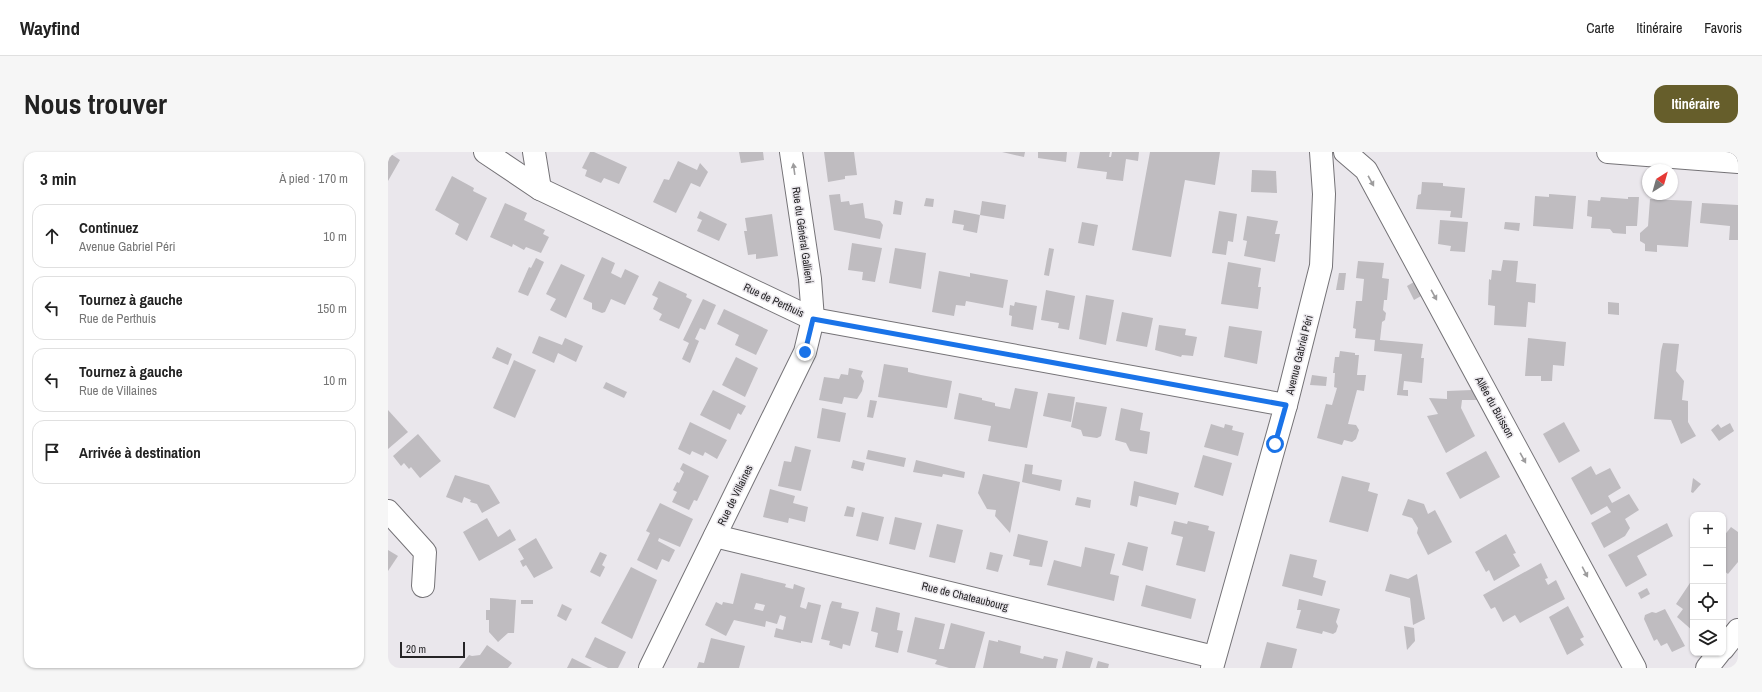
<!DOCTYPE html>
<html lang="fr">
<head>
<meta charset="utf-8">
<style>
  :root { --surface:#fff; --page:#f6f6f6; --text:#222; --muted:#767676; --line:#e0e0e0; --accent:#665e2b }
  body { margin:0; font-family:"Archivo Narrow",sans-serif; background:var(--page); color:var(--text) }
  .controls { position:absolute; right:12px; bottom:12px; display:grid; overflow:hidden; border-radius:8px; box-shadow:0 1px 3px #0004 }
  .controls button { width:36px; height:36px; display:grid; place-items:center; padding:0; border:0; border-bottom:1px solid var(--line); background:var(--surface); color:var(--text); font:20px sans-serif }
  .compass { position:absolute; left:1254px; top:12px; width:36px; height:36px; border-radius:50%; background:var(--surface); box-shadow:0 1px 3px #0004; rotate:37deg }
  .scale { position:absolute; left:12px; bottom:10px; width:65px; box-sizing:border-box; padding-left:4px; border:2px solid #252426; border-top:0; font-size:11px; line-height:14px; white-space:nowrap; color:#252426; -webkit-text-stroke:3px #eae7ec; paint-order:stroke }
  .stop { position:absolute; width:12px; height:12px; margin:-9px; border:3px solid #1a73e8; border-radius:50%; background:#fff }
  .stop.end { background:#1a73e8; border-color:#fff; box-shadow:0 1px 4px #0008 }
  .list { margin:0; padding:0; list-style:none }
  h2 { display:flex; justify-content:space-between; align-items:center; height:52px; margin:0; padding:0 16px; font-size:17px }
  h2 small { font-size:13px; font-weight:400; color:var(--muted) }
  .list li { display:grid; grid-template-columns:26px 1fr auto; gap:12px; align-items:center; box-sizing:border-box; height:64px; margin:0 8px 8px; padding:0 8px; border:1px solid var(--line); border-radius:12px }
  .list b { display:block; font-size:15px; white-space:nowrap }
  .list p { margin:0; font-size:13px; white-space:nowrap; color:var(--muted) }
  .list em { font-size:13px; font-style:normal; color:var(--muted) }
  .icon { flex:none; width:22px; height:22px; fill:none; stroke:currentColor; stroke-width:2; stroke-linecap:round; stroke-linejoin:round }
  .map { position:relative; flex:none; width:1350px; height:516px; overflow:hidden; border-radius:12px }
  header { display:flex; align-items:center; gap:24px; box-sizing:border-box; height:56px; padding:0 20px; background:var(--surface); border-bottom:1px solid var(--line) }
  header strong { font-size:19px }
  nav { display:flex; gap:22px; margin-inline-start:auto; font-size:14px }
  .intro { display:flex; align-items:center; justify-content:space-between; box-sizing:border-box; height:96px; padding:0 24px }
  h1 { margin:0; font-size:28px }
  .button { padding:10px 18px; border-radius:12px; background:var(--accent); color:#fff; font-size:14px; font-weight:700 }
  main { display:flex; gap:24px; padding:0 24px }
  aside { flex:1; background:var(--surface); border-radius:12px; box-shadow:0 1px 3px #0004 }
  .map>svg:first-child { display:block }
  .building { fill:#bfbcc0; fill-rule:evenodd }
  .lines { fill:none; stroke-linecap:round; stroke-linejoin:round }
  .minor-casing { stroke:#757377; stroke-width:24 }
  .minor { stroke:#fff; stroke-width:22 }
  .oneway { fill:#9d9c9d }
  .route { stroke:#1a73e8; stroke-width:5 }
  .labels { text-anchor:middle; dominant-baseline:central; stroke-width:3; stroke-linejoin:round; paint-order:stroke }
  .street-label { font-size:11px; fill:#252426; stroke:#eae7ec }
</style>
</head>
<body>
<header>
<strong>Wayfind</strong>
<nav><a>Carte</a><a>Itinéraire</a><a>Favoris</a></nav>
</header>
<div class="intro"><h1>Nous trouver</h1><a class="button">Itinéraire</a></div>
<main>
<aside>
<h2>3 min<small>À pied · 170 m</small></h2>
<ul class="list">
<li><svg class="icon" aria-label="ahead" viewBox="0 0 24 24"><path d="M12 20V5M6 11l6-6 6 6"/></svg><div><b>Continuez</b><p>Avenue Gabriel Péri</p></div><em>10 m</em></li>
<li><svg class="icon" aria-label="left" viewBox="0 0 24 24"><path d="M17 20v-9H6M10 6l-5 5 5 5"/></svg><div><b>Tournez à gauche</b><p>Rue de Perthuis</p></div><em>150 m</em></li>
<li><svg class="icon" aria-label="left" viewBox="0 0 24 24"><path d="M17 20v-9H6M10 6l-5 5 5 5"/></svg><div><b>Tournez à gauche</b><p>Rue de Villaines</p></div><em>10 m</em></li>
<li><svg class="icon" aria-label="arrive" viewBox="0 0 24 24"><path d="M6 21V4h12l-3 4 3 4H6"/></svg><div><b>Arrivée à destination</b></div></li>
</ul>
</aside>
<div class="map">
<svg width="1350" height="516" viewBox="0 0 1350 516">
  <rect width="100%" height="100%" fill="#eae7ec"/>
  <!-- building -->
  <g class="building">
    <path d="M0 0H4L3 2 12 8 0 29Z"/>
    <path d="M202 0H206L239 15 231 32 216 26 213 31 197 24 199 18 194 16Z"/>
    <path d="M351 0H375L376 8 353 11Z"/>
    <path d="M436 0H466L469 23 457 24V27L440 30Z"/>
    <path d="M614 0H637L636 5Z"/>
    <path d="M650 0H679L678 10 650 6Z"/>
    <path d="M692 0H722L721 5H723L724 0H751L750 9 738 7 735 29 718 27 719 20 689 16Z"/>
    <path d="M762 0H832L827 33 797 28 783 105 744 98Z"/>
    <path d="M290 9 309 18 312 11 320 20 312 35 303 31 288 61 265 50 276 27 281 28Z"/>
    <path d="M864 18 888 19 889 41 863 40Z"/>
    <path d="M64 24 86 36 85 39 99 46 79 89 67 82 71 72 47 58Z"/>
    <path d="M1034 30 1055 31V34L1077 36 1074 66 1062 65 1063 59 1028 57 1030 43 1033 42Z"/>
    <path d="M452 42 453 50 461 49 462 53 475 51 477 66 492 69 495 73 492 87 446 78 441 43Z"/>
    <path d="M1161 42 1188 44 1185 77 1145 74 1147 44 1161 45Z"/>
    <path d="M1213 45 1240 47V45H1251L1249 74H1238V82L1225 81 1222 77 1203 76 1204 65 1199 64 1200 48 1212 49Z"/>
    <path d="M538 46 546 47 545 55 536 54Z"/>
    <path d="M1262 47 1304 49 1300 95 1269 93V100L1257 99V92L1252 89V81L1260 74Z"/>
    <path d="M507 48 515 50 513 63 505 62Z"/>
    <path d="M594 49 618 53 616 67 592 63Z"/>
    <path d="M117 51 139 61 136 68 157 78 155 82 161 85 153 101 138 95 136 98 125 92 124 95 102 85Z"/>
    <path d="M1314 51 1350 53V88H1341L1342 74 1312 71Z"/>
    <path d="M566 58 592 63 589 81 575 78 576 73 564 71Z"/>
    <path d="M312 59 339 72 331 89 309 79 314 68 309 66Z"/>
    <path d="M831 59 849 62 845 90 840 89 838 103 824 101Z"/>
    <path d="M384 62 390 104 368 107V102L360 103 356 79H359L357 66Z"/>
    <path d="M859 64 890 69 887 82H892L887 110 856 104 859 89 855 88Z"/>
    <path d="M1052 68 1080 70 1077 100 1062 99 1063 94 1050 92Z"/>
    <path d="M694 70 710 73 706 94 690 91Z"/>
    <path d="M1117 70 1132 71 1131 79 1116 77Z"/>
    <path d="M464 91 494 96 487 130 474 128 475 120 460 118Z"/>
    <path d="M507 96 538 101 533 137 501 131Z"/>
    <path d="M661 96 666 97 661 124 656 123Z"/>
    <path d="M214 105 227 111 223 121 233 126 237 117 251 124 237 153 223 147 217 160 214 161 204 157V151L195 147Z"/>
    <path d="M148 106 156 110 140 144 130 140 141 115 143 116Z"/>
    <path d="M1115 108 1130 109 1128 130 1148 132 1147 151 1140 150 1138 175 1106 173 1107 154 1100 153 1101 127 1103 128 1104 118 1113 119Z"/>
    <path d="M970 109 996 111 994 126 1001 127 999 148H996L995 158 998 161 997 168 994 170 992 188 1035 192 1033 206H1036L1034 231 1016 229 1015 238H1020V244L1009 243 1014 202 986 199 987 188 967 186 968 177 965 176 968 149H974L976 127 968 126Z"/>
    <path d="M840 110 873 116 870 135H873L870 157 833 152Z"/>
    <path d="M173 112 197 123 178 166 162 158 168 147 158 142Z"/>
    <path d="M551 119 582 125V121L620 128 615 156 578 149 577 154 568 153 566 164 544 160Z"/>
    <path d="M951 121H958L956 138H948Z"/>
    <path d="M271 129 299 142 298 145 304 148 291 177 271 168 274 162 265 157 270 146 264 143Z"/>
    <path d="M1026 130 1033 144 1026 148 1019 134Z"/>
    <path d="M658 138 687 144 681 178 670 176 671 171 653 168Z"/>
    <path d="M698 143 726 148 718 193 691 187Z"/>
    <path d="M315 147 328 153 317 178 312 176 307 187 311 189 302 211 294 207 301 191 295 188Z"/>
    <path d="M627 150 649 154 645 178 623 174 624 164 621 163 622 153 626 154Z"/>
    <path d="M1220 150 1231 151V163L1220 162Z"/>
    <path d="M336 157 380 178 368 203 347 193 351 183 329 172Z"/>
    <path d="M734 160 765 166 759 195 728 189Z"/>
    <path d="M771 173 798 177 797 183 809 185 805 204 794 203 793 205 767 198Z"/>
    <path d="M841 174 874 179 869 212 836 205Z"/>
    <path d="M151 184 174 193 177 186 195 194 188 210 170 201 166 211 144 201Z"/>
    <path d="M1140 186 1178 190 1176 214 1165 213 1164 229H1153V224H1137Z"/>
    <path d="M1275 191 1291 192 1288 219 1296 229 1294 248 1300 249V270L1308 284 1293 292 1283 268 1266 267 1273 199Z"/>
    <path d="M109 195 124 202 120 213 104 206Z"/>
    <path d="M952 199 967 201V203H971L969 223H978L976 239 969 238 960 272 968 273 971 278 968 287 964 290 956 288 954 293 929 286 938 252 944 253 949 236 946 235 947 221H945L947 205H951Z"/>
    <path d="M348 205 370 216 357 245 334 233Z"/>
    <path d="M126 208 148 218 127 266 105 256Z"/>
    <path d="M496 212 520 216V220L533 223 564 229 559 256 490 245Z"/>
    <path d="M461 216 475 219 473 224 476 229 474 239 469 247 456 245 454 252 431 248 436 225 451 227 453 222 460 223Z"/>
    <path d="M924 223 939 225 938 234 922 233Z"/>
    <path d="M218 230 239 240 236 246 215 236Z"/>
    <path d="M627 236 650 240 639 296 600 289 603 274 566 267 571 241 594 246V248L607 251V254L622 257Z"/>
    <path d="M325 238 358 254 353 263 350 261 342 278 312 263Z"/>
    <path d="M1084 238 1089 248H1074L1073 256 1087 284 1058 301 1039 264 1050 262 1041 246 1059 247V239Z"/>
    <path d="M660 241 687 245 683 270 655 264Z"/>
    <path d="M482 248 489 249 485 266 479 265Z"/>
    <path d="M688 250 719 255 713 284 709 286 695 284 693 278 683 275Z"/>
    <path d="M434 256 458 261 452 290 429 286Z"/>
    <path d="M733 256 755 261 752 278 762 280 759 302 742 299 738 291 727 288Z"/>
    <path d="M0 258 20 280 0 297Z"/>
    <path d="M302 270 339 288 329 307 317 300 315 304 304 299 302 303 290 297Z"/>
    <path d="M1176 270 1192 299 1171 311 1155 282Z"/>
    <path d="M1342 271 1346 279 1331 289 1323 278 1330 272 1333 276Z"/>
    <path d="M823 272 836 276 837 272 845 274 844 278 856 281 850 304 816 295Z"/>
    <path d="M30 282 53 309 32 326 23 315 21 317 16 311 13 314 5 304Z"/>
    <path d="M407 294 423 298 413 339 390 334 396 309 403 310Z"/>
    <path d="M480 298 518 306 516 315 478 307Z"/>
    <path d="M1098 299 1112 325 1072 347 1058 321Z"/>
    <path d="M815 303 844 311 835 344 806 335Z"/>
    <path d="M465 308 477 311 475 319 463 316Z"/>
    <path d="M528 308 577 320 576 326 555 322 554 325 525 320Z"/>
    <path d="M295 311 321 324 309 349 306 348 301 358 284 350 289 340 285 338 289 330 291 331 296 320 292 317Z"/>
    <path d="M637 312 645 313 644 322 674 328 672 339 634 330Z"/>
    <path d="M1203 314 1208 323 1222 316 1233 336 1220 344 1224 351 1241 342 1251 358 1237 367 1242 376 1237 384 1216 396 1203 371 1223 360 1219 354 1203 363 1183 326Z"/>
    <path d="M595 322 632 330 622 381 607 364 608 358 599 357 590 341Z"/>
    <path d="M67 323 101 333 112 351 94 361 89 352 82 350 83 348 76 345 74 351 58 345Z"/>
    <path d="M954 324 982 331 980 339 990 342 980 380 941 370Z"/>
    <path d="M1305 326 1313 332 1305 341 1303 340Z"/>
    <path d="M746 329 791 341 788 353 751 344 749 355 742 353Z"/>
    <path d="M382 337 407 344 405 351 420 355 417 370 401 366 400 371 375 365Z"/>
    <path d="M689 345 703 348 702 356 687 353Z"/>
    <path d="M1020 347 1036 352 1040 362 1047 358 1064 390 1040 403 1029 381 1030 376 1024 366 1014 363Z"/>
    <path d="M272 351 305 367 292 395 271 386 270 389 287 398 281 410 274 407 269 418 249 408 262 381 258 379Z"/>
    <path d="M459 354 467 356 465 365 456 364Z"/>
    <path d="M474 360 496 365 490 389 468 384Z"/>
    <path d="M507 365 534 371 527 398 501 392Z"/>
    <path d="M99 366 110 385 122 377 128 388 91 409 75 380Z"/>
    <path d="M786 369 799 372 800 369 821 374 820 378 827 380 817 420 788 413 795 385 783 382Z"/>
    <path d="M1279 371 1285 384 1249 404 1259 423 1238 435 1220 403Z"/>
    <path d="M549 372 575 378 567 411 541 405Z"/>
    <path d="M1343 375 1350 380V410L1340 422 1335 418V385Z"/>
    <path d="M630 382 660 389 654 415 641 413 642 408 625 404Z"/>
    <path d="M1118 382 1128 401 1125 402 1132 414 1106 429 1101 418 1098 420 1087 400Z"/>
    <path d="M148 386 165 416 146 426 138 413 135 415 132 409 136 407 130 397Z"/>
    <path d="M740 390 760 395 755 419 734 413Z"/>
    <path d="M697 395 727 402 722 422 731 424 726 449 659 433 666 408 693 415Z"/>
    <path d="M0 398 10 404 0 419Z"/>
    <path d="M212 400 219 403 214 413 217 415 212 425 202 420Z"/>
    <path d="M602 400 615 403 610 420 598 417Z"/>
    <path d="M902 402 929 408 925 425 938 429 934 444 894 434Z"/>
    <path d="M1153 411 1160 426 1157 427 1160 433 1168 428 1177 447 1132 471 1127 463 1115 470 1107 455 1103 457 1095 443Z"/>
    <path d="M243 415 269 428 244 487 213 471Z"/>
    <path d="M353 421 398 432 397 435 405 437 406 432 417 436 412 455 418 457 420 450 433 453 424 491 413 489V491L386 485 388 476 395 478 398 465 392 463 389 472 378 469 377 475 346 468 338 484 317 473 328 450 334 453 335 450 345 452ZM368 451 377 453 375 459 366 457Z"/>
    <path d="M1002 422 1020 427 1029 422 1037 467 1025 473 1022 446 997 439Z"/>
    <path d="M1302 431 1305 434V479L1289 465 1295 457 1288 452Z"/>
    <path d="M758 433 808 447 803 467 753 454Z"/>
    <path d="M1259 436 1262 442 1253 447 1250 441Z"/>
    <path d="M102 446 128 448 126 481H120L110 490 101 480V468H98V458H102Z"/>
    <path d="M911 447 952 457 948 470 950 474 948 480 945 482 935 479 934 482 908 476 913 458H909Z"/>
    <rect x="133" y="448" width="12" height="4"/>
    <path d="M444 449 454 451 453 456 471 460 462 494 455 492 454 497 441 493 442 489 433 487 442 453Z"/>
    <path d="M174 452 184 457 178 469 169 464Z"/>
    <path d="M1180 454 1196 485 1192 487 1196 493 1179 503 1161 465Z"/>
    <path d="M488 455 512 461 509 478 515 479 510 501 487 495 490 481 483 479Z"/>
    <path d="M1277 457 1297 494 1284 500 1279 491 1273 494 1269 487 1266 489 1256 467 1257 463 1264 460 1268 461Z"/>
    <path d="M527 465 557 472 551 497H556L563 471 597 480 587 516H561L547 512 549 508 519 500Z"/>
    <path d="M1016 474 1026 476 1027 489 1019 498Z"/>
    <path d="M207 485 238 500 230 516H220L197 505Z"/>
    <path d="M323 486 357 494 351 516H309L311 510 316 511Z"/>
    <path d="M601 488 610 490V488L633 494 632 501 655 507 656 504 670 507 668 516H595Z"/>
    <path d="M879 490 909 497 904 516H872Z"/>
    <path d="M99 493 124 511 120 516H71L81 503 84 504 92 503Z"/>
    <path d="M678 499 705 506 702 516H674Z"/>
    <path d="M184 506 204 516H179Z"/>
    <path d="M710 509 721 512 720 516H708Z"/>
  </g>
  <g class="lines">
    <defs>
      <g id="minor">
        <path d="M97 0 152 37 425 167 898 253"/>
        <path d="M146 0 152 37"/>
        <path d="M957 0 978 18 1247 516"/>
        <path d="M1220 0 1350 10"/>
        <path d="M0 359 37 400 35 434"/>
        <path d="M327 384 826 505"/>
        <path d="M1335 497 1350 478"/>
        <path d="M262 516 417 200 425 167 422 127 403 0"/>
        <path d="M824 516 898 253 933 114 936 42 933 0"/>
        <path d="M1319 516 1331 501"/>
      </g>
    </defs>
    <!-- minor casing -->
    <use href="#minor" class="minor-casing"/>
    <!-- minor -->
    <use href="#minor" class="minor"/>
  </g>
  <!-- one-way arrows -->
  <defs><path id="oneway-solid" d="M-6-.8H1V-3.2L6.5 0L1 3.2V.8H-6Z"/></defs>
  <g class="oneway">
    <use href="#oneway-solid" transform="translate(406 17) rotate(-98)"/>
    <use href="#oneway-solid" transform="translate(983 29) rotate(61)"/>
    <use href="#oneway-solid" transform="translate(1046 143) rotate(61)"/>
    <use href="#oneway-solid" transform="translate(1135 306) rotate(61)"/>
    <use href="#oneway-solid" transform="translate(1197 420) rotate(62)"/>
  </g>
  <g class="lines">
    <!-- route -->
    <path class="route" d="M417 200 425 167 898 253 887 292"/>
  </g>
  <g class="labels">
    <!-- street labels -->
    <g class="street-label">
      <text transform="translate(415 83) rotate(82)">Rue du Général Gallieni</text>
      <text transform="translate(386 148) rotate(25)">Rue de Perthuis</text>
      <text transform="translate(911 203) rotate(-76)">Avenue Gabriel Péri</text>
      <text transform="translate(1107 255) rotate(61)">Allée du Buisson</text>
      <text transform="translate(347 343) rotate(-64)">Rue de Villaines</text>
      <text transform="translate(577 444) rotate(14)">Rue de Chateaubourg</text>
    </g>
  </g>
</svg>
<div class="controls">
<button>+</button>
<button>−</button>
<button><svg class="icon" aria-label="locate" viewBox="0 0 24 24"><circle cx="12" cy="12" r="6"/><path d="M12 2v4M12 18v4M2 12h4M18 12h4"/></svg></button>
<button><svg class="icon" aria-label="layers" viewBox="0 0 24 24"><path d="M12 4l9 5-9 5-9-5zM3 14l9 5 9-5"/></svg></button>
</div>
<svg class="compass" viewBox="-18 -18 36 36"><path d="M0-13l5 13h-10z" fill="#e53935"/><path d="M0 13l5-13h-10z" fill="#767676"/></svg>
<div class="scale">20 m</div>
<div class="stop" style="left:887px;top:292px"></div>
<div class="stop end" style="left:417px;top:200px"></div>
</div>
</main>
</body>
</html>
